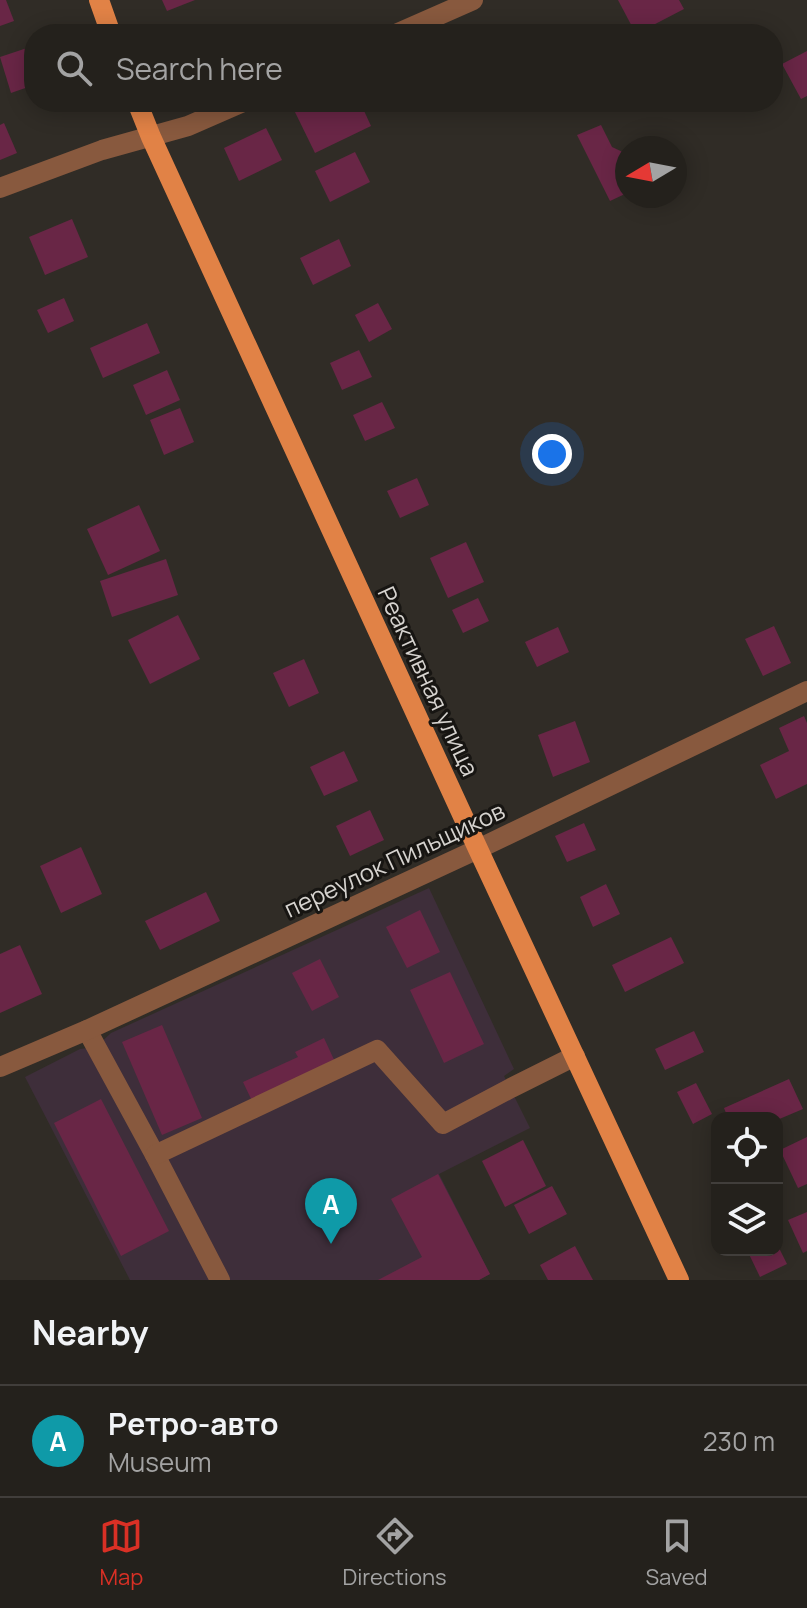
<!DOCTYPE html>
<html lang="en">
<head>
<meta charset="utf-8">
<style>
  :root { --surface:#24211c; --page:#302e29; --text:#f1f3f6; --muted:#a3a3a3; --line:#413e3b; --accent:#d93025 }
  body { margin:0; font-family:Manrope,sans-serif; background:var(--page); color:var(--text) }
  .controls { position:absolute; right:24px; bottom:24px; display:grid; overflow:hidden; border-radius:16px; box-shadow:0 4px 20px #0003 }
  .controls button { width:72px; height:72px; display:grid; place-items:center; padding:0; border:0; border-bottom:2px solid var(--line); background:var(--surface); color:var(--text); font:40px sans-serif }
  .compass { position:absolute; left:615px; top:136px; width:72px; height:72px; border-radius:50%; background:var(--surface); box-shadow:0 4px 20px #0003; rotate:260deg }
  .you { position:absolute; left:552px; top:454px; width:28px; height:28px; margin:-20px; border:6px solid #fff; border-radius:50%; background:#1a73e8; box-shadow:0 0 0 12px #1a73e833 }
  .badge { display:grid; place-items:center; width:52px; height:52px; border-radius:50%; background:var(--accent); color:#fff; font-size:26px; font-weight:700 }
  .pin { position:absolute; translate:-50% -66px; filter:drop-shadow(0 2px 4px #0008) }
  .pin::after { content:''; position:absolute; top:42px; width:28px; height:24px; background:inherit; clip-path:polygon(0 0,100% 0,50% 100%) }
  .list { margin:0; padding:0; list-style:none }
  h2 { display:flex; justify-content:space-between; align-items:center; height:104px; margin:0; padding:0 32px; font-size:34px }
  h2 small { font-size:26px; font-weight:400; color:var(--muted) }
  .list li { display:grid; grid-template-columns:52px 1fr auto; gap:24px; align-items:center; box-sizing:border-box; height:112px; padding:0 32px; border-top:2px solid var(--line) }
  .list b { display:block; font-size:30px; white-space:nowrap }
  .list p { margin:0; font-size:26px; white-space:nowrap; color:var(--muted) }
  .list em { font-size:26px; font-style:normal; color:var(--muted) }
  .icon { flex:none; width:44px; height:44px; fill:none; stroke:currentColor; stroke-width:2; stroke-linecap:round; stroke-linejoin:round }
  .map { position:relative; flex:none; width:807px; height:1280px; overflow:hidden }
  .search { position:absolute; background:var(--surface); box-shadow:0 4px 20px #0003; left:24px; right:24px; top:24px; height:88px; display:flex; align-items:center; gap:20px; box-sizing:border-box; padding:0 28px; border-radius:32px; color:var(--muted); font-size:30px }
  .sheet { height:216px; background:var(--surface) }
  nav { display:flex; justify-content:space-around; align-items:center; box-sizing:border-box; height:112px; border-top:2px solid var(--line); background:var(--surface); font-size:22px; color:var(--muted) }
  nav a { display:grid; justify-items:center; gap:4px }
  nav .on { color:var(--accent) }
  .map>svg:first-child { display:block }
  .commercial { fill:#3e2e3a }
  .building { fill:#692646 }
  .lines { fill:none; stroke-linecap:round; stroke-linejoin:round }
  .minor { stroke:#88593e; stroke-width:20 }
  .major { stroke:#e18246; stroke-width:20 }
  .labels { text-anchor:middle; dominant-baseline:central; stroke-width:6; stroke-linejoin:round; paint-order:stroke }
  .street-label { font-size:24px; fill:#d6d3cf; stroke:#171512 }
</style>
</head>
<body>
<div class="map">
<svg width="807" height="1280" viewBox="0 0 807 1280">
  <rect width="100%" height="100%" fill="#302c26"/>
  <!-- commercial -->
  <path class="commercial" d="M429 888 514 1069 504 1076 530 1128 439 1174 490 1274 479 1280H130L25 1077 80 1049 96 1047 111 1033Z"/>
  <!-- building -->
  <g class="building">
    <path d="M0 0H6L14 21 0 26Z"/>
    <path d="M162 0H195L167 11Z"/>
    <path d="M618 0H679L684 9 636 34Z"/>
    <path d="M260 26 264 34H241Z"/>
    <path d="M30 47 34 59V85L11 93 0 57Z"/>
    <path d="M807 51V96L801 99 782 64Z"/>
    <path d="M311 102H360L371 126 315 153 294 110Z"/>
    <path d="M4 123 17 153 0 160V125Z"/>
    <path d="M601 125 612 147 627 154V193L610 201 577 135Z"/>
    <path d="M266 128 282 160 239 181 224 148Z"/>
    <path d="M355 152 370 182 330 202 315 171Z"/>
    <path d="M72 219 88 257 45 275 29 237Z"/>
    <path d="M339 239 351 266 313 285 300 258Z"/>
    <path d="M64 298 74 321 48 333 37 310Z"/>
    <path d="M378 303 392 329 369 342 355 315Z"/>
    <path d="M147 323 160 353 103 378 90 348Z"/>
    <path d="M359 350 372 377 342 390 330 363Z"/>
    <path d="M167 370 180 400 146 415 133 385Z"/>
    <path d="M382 402 395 428 365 441 353 415Z"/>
    <path d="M180 408 194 442 164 455 150 420Z"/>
    <path d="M417 478 429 505 400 518 387 491Z"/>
    <path d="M139 505 160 551 108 575 87 529Z"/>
    <path d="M466 542 484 582 448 598 430 558Z"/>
    <path d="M166 559 178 595 112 617 100 581Z"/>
    <path d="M478 598 489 621 463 633 452 610Z"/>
    <path d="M178 615 200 659 150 684 128 640Z"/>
    <path d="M774 626 791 663 763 676 745 639Z"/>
    <path d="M558 627 569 652 537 667 525 642Z"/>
    <path d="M304 659 319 693 289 707 273 673Z"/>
    <path d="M804 716 807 723V784L776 799 760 765 789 751 779 728Z"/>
    <path d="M575 721 590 762 553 777 538 735Z"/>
    <path d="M344 751 358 781 324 796 310 767Z"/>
    <path d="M370 810 384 840 350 856 336 826Z"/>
    <path d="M584 823 596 850 567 862 555 836Z"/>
    <path d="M81 847 102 894 61 913 40 866Z"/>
    <path d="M606 884 620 914 593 927 580 897Z"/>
    <path d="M206 892 220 921 160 950 145 921Z"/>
    <path d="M420 910 440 952 407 968 386 927Z"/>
    <path d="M671 937 684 963 625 992 612 965Z"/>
    <path d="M20 945 42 994 0 1013V954Z"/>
    <path d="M320 959 339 997 312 1011 292 973Z"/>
    <path d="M450 972 484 1044 444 1063 410 990Z"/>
    <path d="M162 1025 202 1118 162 1135 122 1042Z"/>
    <path d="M694 1031 704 1052 665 1070 655 1049Z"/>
    <path d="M324 1038 336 1064 253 1103 243 1082 298 1057 295 1052Z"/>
    <path d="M789 1079 803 1109 777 1120V1118H728L724 1108Z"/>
    <path d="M696 1083 712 1114 693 1124 677 1092Z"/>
    <path d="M101 1099 169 1231 121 1256 54 1123Z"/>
    <path d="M807 1137V1184L798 1188 780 1150Z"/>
    <path d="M523 1140 546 1186 505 1207 482 1161Z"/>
    <path d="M438 1174 490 1274 479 1280H378L422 1257 391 1199Z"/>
    <path d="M552 1186 567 1214 529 1234 514 1205Z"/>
    <path d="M807 1212V1251L803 1253 788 1220Z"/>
    <path d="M777 1244 787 1264 760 1277 747 1250H777Z"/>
    <path d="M575 1246 593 1280H548L540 1265Z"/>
  </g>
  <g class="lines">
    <!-- minor -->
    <g class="minor">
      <path d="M396 34 473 0"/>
      <path d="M0 188 102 150 188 126 243 102"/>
      <path d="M87 1030 155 1155 220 1280"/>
      <path d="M0 1067 87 1030 478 849 807 691"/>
      <path d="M155 1155 377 1050 443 1124 511 1088 575 1056"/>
    </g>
    <!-- major -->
    <g class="major">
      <path d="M99 0 111 34"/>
      <path d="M137 102 151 137 478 849 679 1280"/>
    </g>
  </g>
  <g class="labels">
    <!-- street labels -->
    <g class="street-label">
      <text transform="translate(429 681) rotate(65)">Реактивная улица</text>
      <text transform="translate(394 859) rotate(-25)">переулок Пильщиков</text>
    </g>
  </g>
</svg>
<div class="controls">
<button><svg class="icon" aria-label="locate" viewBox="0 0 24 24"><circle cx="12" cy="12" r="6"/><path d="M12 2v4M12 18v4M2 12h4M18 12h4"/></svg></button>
<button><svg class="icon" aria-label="layers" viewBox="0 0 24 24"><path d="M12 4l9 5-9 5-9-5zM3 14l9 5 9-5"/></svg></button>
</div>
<svg class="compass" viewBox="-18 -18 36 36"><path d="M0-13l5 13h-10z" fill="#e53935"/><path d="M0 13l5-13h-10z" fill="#a3a3a3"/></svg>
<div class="you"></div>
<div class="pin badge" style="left:331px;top:1244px;background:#0f9aa8">A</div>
<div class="search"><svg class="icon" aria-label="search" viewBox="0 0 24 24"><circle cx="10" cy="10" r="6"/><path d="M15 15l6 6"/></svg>Search here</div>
</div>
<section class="sheet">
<h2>Nearby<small></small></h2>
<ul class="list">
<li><span class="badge" style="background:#0f9aa8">A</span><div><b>Ретро-авто</b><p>Museum</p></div><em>230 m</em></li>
</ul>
</section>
<nav>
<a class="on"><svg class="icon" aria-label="map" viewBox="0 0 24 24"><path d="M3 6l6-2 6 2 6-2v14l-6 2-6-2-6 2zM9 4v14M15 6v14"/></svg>Map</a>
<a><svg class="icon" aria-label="directions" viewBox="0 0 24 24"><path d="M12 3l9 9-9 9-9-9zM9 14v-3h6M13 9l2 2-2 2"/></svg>Directions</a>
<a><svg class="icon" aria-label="saved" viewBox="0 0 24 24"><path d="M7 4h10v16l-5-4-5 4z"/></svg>Saved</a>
</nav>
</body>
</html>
